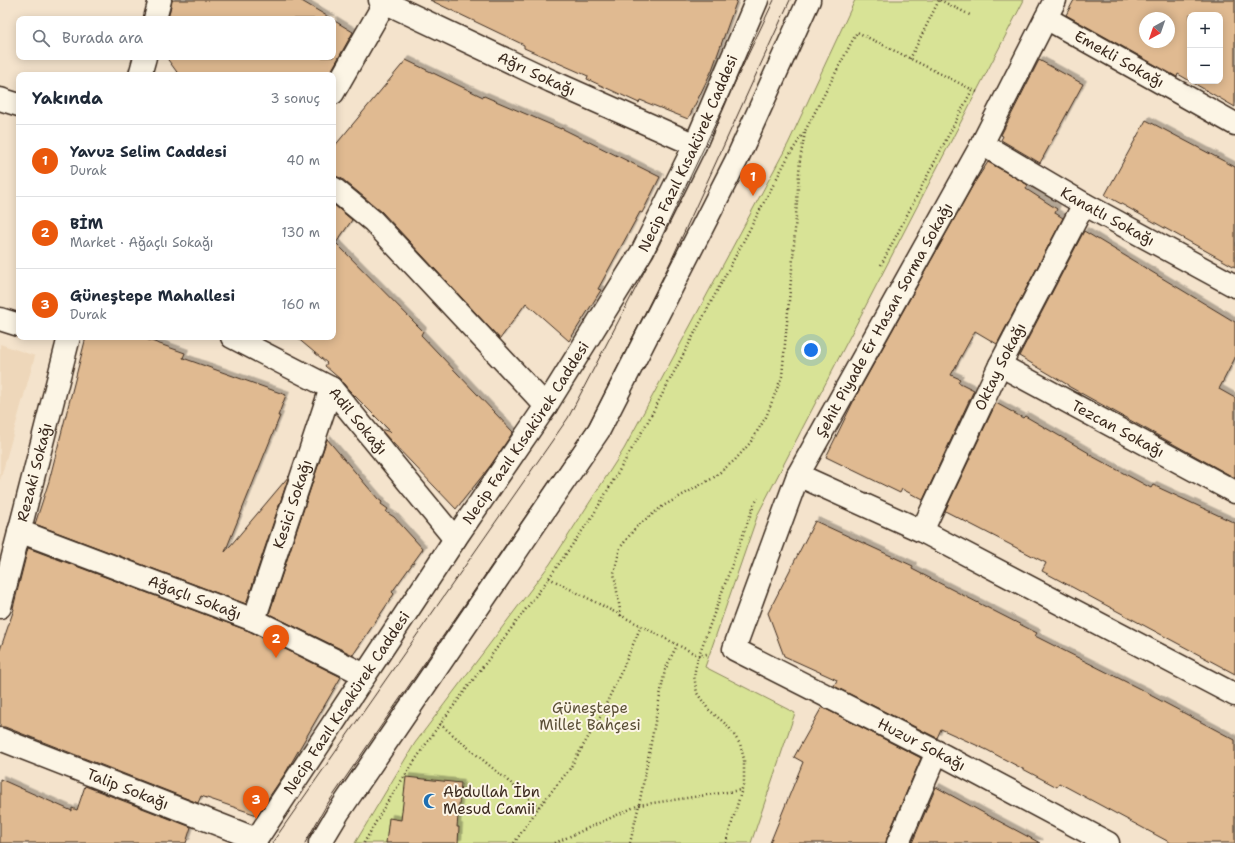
<!DOCTYPE html>
<html lang="tr">
<head>
<meta charset="utf-8">
<style>
  :root { --surface:#fff; --page:#f2f2f3; --text:#1f2937; --muted:#747a83; --line:#e0e1e3; --accent:#ea580c }
  body { margin:0; font-family:"Shantell Sans",sans-serif; background:var(--page); color:var(--text) }
  .controls { position:absolute; right:12px; top:12px; display:grid; overflow:hidden; border-radius:8px; box-shadow:0 2px 10px #0003 }
  .controls button { width:36px; height:36px; display:grid; place-items:center; padding:0; border:0; border-bottom:1px solid var(--line); background:var(--surface); color:var(--text); font:20px sans-serif }
  .compass { position:absolute; left:1139px; top:12px; width:36px; height:36px; border-radius:50%; background:var(--surface); box-shadow:0 2px 10px #0003; rotate:220deg }
  .you { position:absolute; left:811px; top:350px; width:14px; height:14px; margin:-10px; border:3px solid #fff; border-radius:50%; background:#1a73e8; box-shadow:0 0 0 6px #1a73e833 }
  .badge { display:grid; place-items:center; width:26px; height:26px; border-radius:50%; background:var(--accent); color:#fff; font-size:13px; font-weight:700 }
  .pin { position:absolute; translate:-50% -33px; filter:drop-shadow(0 1px 2px #0008) }
  .pin::after { content:''; position:absolute; top:21px; width:14px; height:12px; background:inherit; clip-path:polygon(0 0,100% 0,50% 100%) }
  .list { margin:0; padding:0; list-style:none }
  h2 { display:flex; justify-content:space-between; align-items:center; height:52px; margin:0; padding:0 16px; font-size:17px }
  h2 small { font-size:13px; font-weight:400; color:var(--muted) }
  .list li { display:grid; grid-template-columns:26px 1fr auto; gap:12px; align-items:center; box-sizing:border-box; height:72px; padding:0 16px; border-top:1px solid var(--line) }
  .list b { display:block; font-size:15px; white-space:nowrap }
  .list p { margin:0; font-size:13px; white-space:nowrap; color:var(--muted) }
  .list em { font-size:13px; font-style:normal; color:var(--muted) }
  .icon { flex:none; width:22px; height:22px; fill:none; stroke:currentColor; stroke-width:2; stroke-linecap:round; stroke-linejoin:round }
  .map { position:relative; flex:none; width:1235px; height:843px; overflow:hidden }
  .search { position:absolute; background:var(--surface); box-shadow:0 2px 10px #0003; left:16px; top:16px; width:320px; height:44px; display:flex; align-items:center; gap:10px; box-sizing:border-box; padding:0 14px; border-radius:8px; color:var(--muted); font-size:15px }
  .panel { position:absolute; background:var(--surface); box-shadow:0 2px 10px #0003; left:16px; top:72px; width:320px; height:268px; border-radius:8px }
  .map>svg:first-child { display:block }
  .built { fill:#eed7ba }
  .green { fill:#d8e396; stroke:#8a865a }
  .building { fill:#e0ba91; stroke:#3b2a1e; fill-rule:evenodd; filter:url(#shadow) }
  .lines { fill:none; stroke-linecap:round; stroke-linejoin:round }
  .minor-casing { stroke:#3b2a1e; stroke-width:25 }
  .major-casing { stroke:#3b2a1e; stroke-width:25 }
  .path { stroke:#3b2a1e; stroke-width:2.5; stroke-dasharray:1 3; stroke-linecap:butt }
  .minor { stroke:#fcf5e5; stroke-width:22 }
  .major { stroke:#fcf5e5; stroke-width:22 }
  .tram { stroke:#3b2a1e; stroke-width:1 }
  .labels { text-anchor:middle; dominant-baseline:central; stroke-width:4; stroke-linejoin:round; paint-order:stroke }
  .street-label { font-size:15px; fill:#3b2a1e; stroke:#fcf5e5 }
  .park-label { font-size:15px; fill:#5a4f36; stroke:#fcf5e5 }
  .poi-label { font-size:15px; fill:#3b2a1e; stroke:#fcf5e5; text-anchor:start }
</style>
</head>
<body>
<div class="map">
<svg width="1235" height="843" viewBox="0 0 1235 843">
  <defs>
    <filter id="shadow"><feDropShadow dx="3.5" dy="-3.5" stdDeviation="0" flood-color="#0004"/></filter>
  </defs>
  <rect width="100%" height="100%" fill="#f4e3cc"/>
  <filter id="ink" filterUnits="userSpaceOnUse"><feTurbulence type="fractalNoise" baseFrequency=".025" numOctaves="2"/><feDisplacementMap in="SourceGraphic" scale="8" xChannelSelector="R" yChannelSelector="G"/><feConvolveMatrix kernelMatrix="1 2 1 2 8 2 1 2 1" color-interpolation-filters="sRGB"/></filter>
  <g filter="url(#ink)">
    <!-- built -->
    <path class="built" d="M0 344 35 356 0 481Z"/>
    <!-- green -->
    <path class="green" d="M855 0H1024L758 514 705 667 795 713 751 843H355L415 743 550 564 624 449 788 144Z"/>
    <!-- building -->
    <g class="building">
      <path d="M172 0H300L332 19H168Z"/>
      <path d="M430 0H737L712 70 688 119 640 100 639 103 587 79 588 76 524 48V45Z"/>
      <path d="M1074 0H1235V107L1190 81H1220V15H1190V81L1178 74 1177 77 1066 15ZM1145 18H1169V42H1145Z"/>
      <path d="M333 20 353 32 329 75H179L166 57H333Z"/>
      <path d="M406 60 483 97 484 96 561 129V128L660 177 642 213 640 212 598 289 601 290 569 341 526 303 500 339 382 212 341 178 333 176V148Z"/>
      <path d="M1039 60 1083 84 1040 163 1001 140 1003 136 1001 135Z"/>
      <path d="M1146 120 1235 167V267L1105 195Z"/>
      <path d="M988 162 1028 185 1026 189 1057 209 1055 213 1063 218 997 344 975 331 951 375 960 379 958 382 974 390 923 500 902 489 900 493 826 457 857 394 973 185Z"/>
      <path d="M333 204 352 220 336 243 423 331 421 335 513 432 491 465 456 509 391 441 380 429 391 432 348 389 340 379 325 366 327 363 296 337H333Z"/>
      <path d="M1084 231 1235 322V358L1219 389 1235 398V478L1068 386V385L1019 356Z"/>
      <path d="M86 337H140L185 353 183 358 286 395 278 416H280L225 552 289 476 246 604 35 524 49 481Z"/>
      <path d="M996 403 1023 418 1025 416 1089 453 1088 454 1151 488 1153 485 1235 523V674L1042 571 1046 563 945 511Z"/>
      <path d="M327 439 378 499 382 502 381 504 388 509 386 512 394 517 423 549 392 592 394 594 353 655 269 614Z"/>
      <path d="M815 521 913 566 912 569 1037 633 1035 636 1150 694V695L1235 740V843H1171L1059 783 1057 787 987 750 941 729 937 738 834 686 837 680 784 656 768 613Z"/>
      <path d="M28 548 249 631 341 677 286 772 257 815 201 796 198 803 5 727H0V650L14 609 13 608Z"/>
      <path d="M822 707 921 758 887 838 886 843H770L803 762 794 757Z"/>
      <path d="M406 777 461 783 457 827H459L458 843H386L389 818 401 820Z"/>
      <path d="M0 779 72 811V808L77 810 85 786 191 827 186 843H0Z"/>
      <path d="M936 787 993 818 1040 843H912Z"/>
    </g>
    <g class="lines">
      <defs>
        <g id="minor">
          <path id="s1" d="M380 0 551 81 695 145"/>
          <path id="s2" d="M1055 0 982 144 798 475 734 649 937 752 1108 843"/>
          <path id="s3" d="M1046 18 1235 124"/>
          <path d="M155 19 160 0"/>
          <path d="M140 75 145 57"/>
          <path d="M333 93 385 2"/>
          <path d="M0 99 19 105"/>
          <path id="s4" d="M982 144 1084 204 1235 286"/>
          <path d="M333 188 373 221 546 406"/>
          <path d="M0 319 19 325"/>
          <path id="s5" d="M232 337 331 388 455 539"/>
          <path id="s6" d="M1000 365 1235 492"/>
          <path d="M798 475 922 531 1235 695"/>
          <path id="s7" d="M19 531 254 620 365 675"/>
          <path id="s8" d="M922 531 1000 365 1084 204"/>
          <path id="s9" d="M0 607 69 337"/>
          <path id="s10" d="M254 620 331 388"/>
          <path id="s11" d="M0 739 256 839"/>
          <path d="M898 843 937 752"/>
        </g>
        <g id="major">
          <path id="s12" d="M254 843 455 539 546 406 643 250 695 145 757 0"/>
          <path d="M320 843 338 813 599 430 736 161 809 0"/>
        </g>
      </defs>
      <!-- minor casing -->
      <use href="#minor" class="minor-casing"/>
      <!-- major casing -->
      <use href="#major" class="major-casing"/>
      <!-- path -->
      <g class="path">
        <path d="M940 0 970 15"/>
        <path d="M910 59 939 0"/>
        <path d="M881 265 972 90"/>
        <path d="M549 578 699 656 707 654"/>
        <path d="M621 616 614 573 620 548 636 527 663 506 713 478 735 460 750 443 766 417 782 376 793 258 800 159 805 133"/>
        <path d="M440 724 539 807"/>
        <path d="M364 843 386 804 432 735 546 582 592 517 647 423 788 157 805 131 857 32 977 92"/>
        <path d="M514 843 539 807 569 770 600 717 622 670 641 626"/>
        <path d="M555 843 639 805 741 790"/>
        <path d="M630 843 639 805 665 670 677 645"/>
        <path d="M726 843 744 782V759L740 744 728 726 708 709 697 693 694 676 697 660 754 505 758 498"/>
      </g>
      <!-- minor -->
      <use href="#minor" class="minor"/>
      <!-- major -->
      <use href="#major" class="major"/>
      <!-- tram -->
      <g class="tram">
        <path d="M272 843 568 418 655 251 774 0"/>
        <path d="M305 843 326 806 589 424 671 261 790 0"/>
      </g>
    </g>
  </g>
  <!-- icons -->
  <defs>
    <symbol id="mosque-bare" viewBox="-9 -9 18 18"><path d="M3.5-4.9A6 6 0 1 0 3.5 4.9A5 5 0 1 1 3.5-4.9Z" fill="#1f6fb2" stroke="#fcf5e5" stroke-width="2.5" paint-order="stroke"/></symbol>
  </defs>
  <g fill-rule="evenodd">
    <use href="#mosque-bare" x="420" y="790" width="22" height="22"/>
  </g>
  <g class="labels">
    <!-- street labels -->
    <g class="street-label">
      <text stroke="none"><textPath href="#s3" startOffset="84">Emekli Sokağı</textPath></text>
      <text stroke="none"><textPath href="#s1" startOffset="173">Ağrı Sokağı</textPath></text>
      <text stroke="none"><textPath href="#s12" startOffset="816">Necip Fazıl Kısakürek Caddesi</textPath></text>
      <text stroke="none"><textPath href="#s4" startOffset="145">Kanatlı Sokağı</textPath></text>
      <text transform="translate(884 320) rotate(-61)">Şehit Piyade Er Hasan Sorma Sokağı</text>
      <text stroke="none"><textPath href="#s8" startOffset="182">Oktay Sokağı</textPath></text>
      <text stroke="none"><textPath href="#s5" startOffset="154">Adil Sokağı</textPath></text>
      <text stroke="none"><textPath href="#s6" startOffset="134">Tezcan Sokağı</textPath></text>
      <text stroke="none"><textPath href="#s12" startOffset="492">Necip Fazıl Kısakürek Caddesi</textPath></text>
      <text stroke="none"><textPath href="#s9" startOffset="139">Rezaki Sokağı</textPath></text>
      <text stroke="none"><textPath href="#s10" startOffset="122">Kesici Sokağı</textPath></text>
      <text stroke="none"><textPath href="#s7" startOffset="188">Ağaçlı Sokağı</textPath></text>
      <text stroke="none"><textPath href="#s12" startOffset="168">Necip Fazıl Kısakürek Caddesi</textPath></text>
      <text stroke="none"><textPath href="#s2" startOffset="936">Huzur Sokağı</textPath></text>
      <text stroke="none"><textPath href="#s11" startOffset="137">Talip Sokağı</textPath></text>
    </g>
    <!-- park labels -->
    <g class="park-label">
      <text x="590" y="708">Güneştepe<tspan x="590" dy="17">Millet Bahçesi</tspan></text>
    </g>
    <!-- poi labels -->
    <g class="poi-label">
      <text x="443" y="792">Abdullah İbn<tspan x="443" dy="17">Mesud Camii</tspan></text>
    </g>
  </g>
</svg>
<div class="controls">
<button>+</button>
<button>−</button>
</div>
<svg class="compass" viewBox="-18 -18 36 36"><path d="M0-13l5 13h-10z" fill="#e53935"/><path d="M0 13l5-13h-10z" fill="#747a83"/></svg>
<div class="you"></div>
<div class="pin badge" style="left:753px;top:196px">1</div>
<div class="pin badge" style="left:276px;top:658px">2</div>
<div class="pin badge" style="left:256px;top:819px">3</div>
<div class="search"><svg class="icon" aria-label="search" viewBox="0 0 24 24"><circle cx="10" cy="10" r="6"/><path d="M15 15l6 6"/></svg>Burada ara</div>
<section class="panel">
<h2>Yakında<small>3 sonuç</small></h2>
<ul class="list">
<li><span class="badge">1</span><div><b>Yavuz Selim Caddesi</b><p>Durak</p></div><em>40 m</em></li>
<li><span class="badge">2</span><div><b>BİM</b><p>Market · Ağaçlı Sokağı</p></div><em>130 m</em></li>
<li><span class="badge">3</span><div><b>Güneştepe Mahallesi</b><p>Durak</p></div><em>160 m</em></li>
</ul>
</section>
</div>
</body>
</html>
